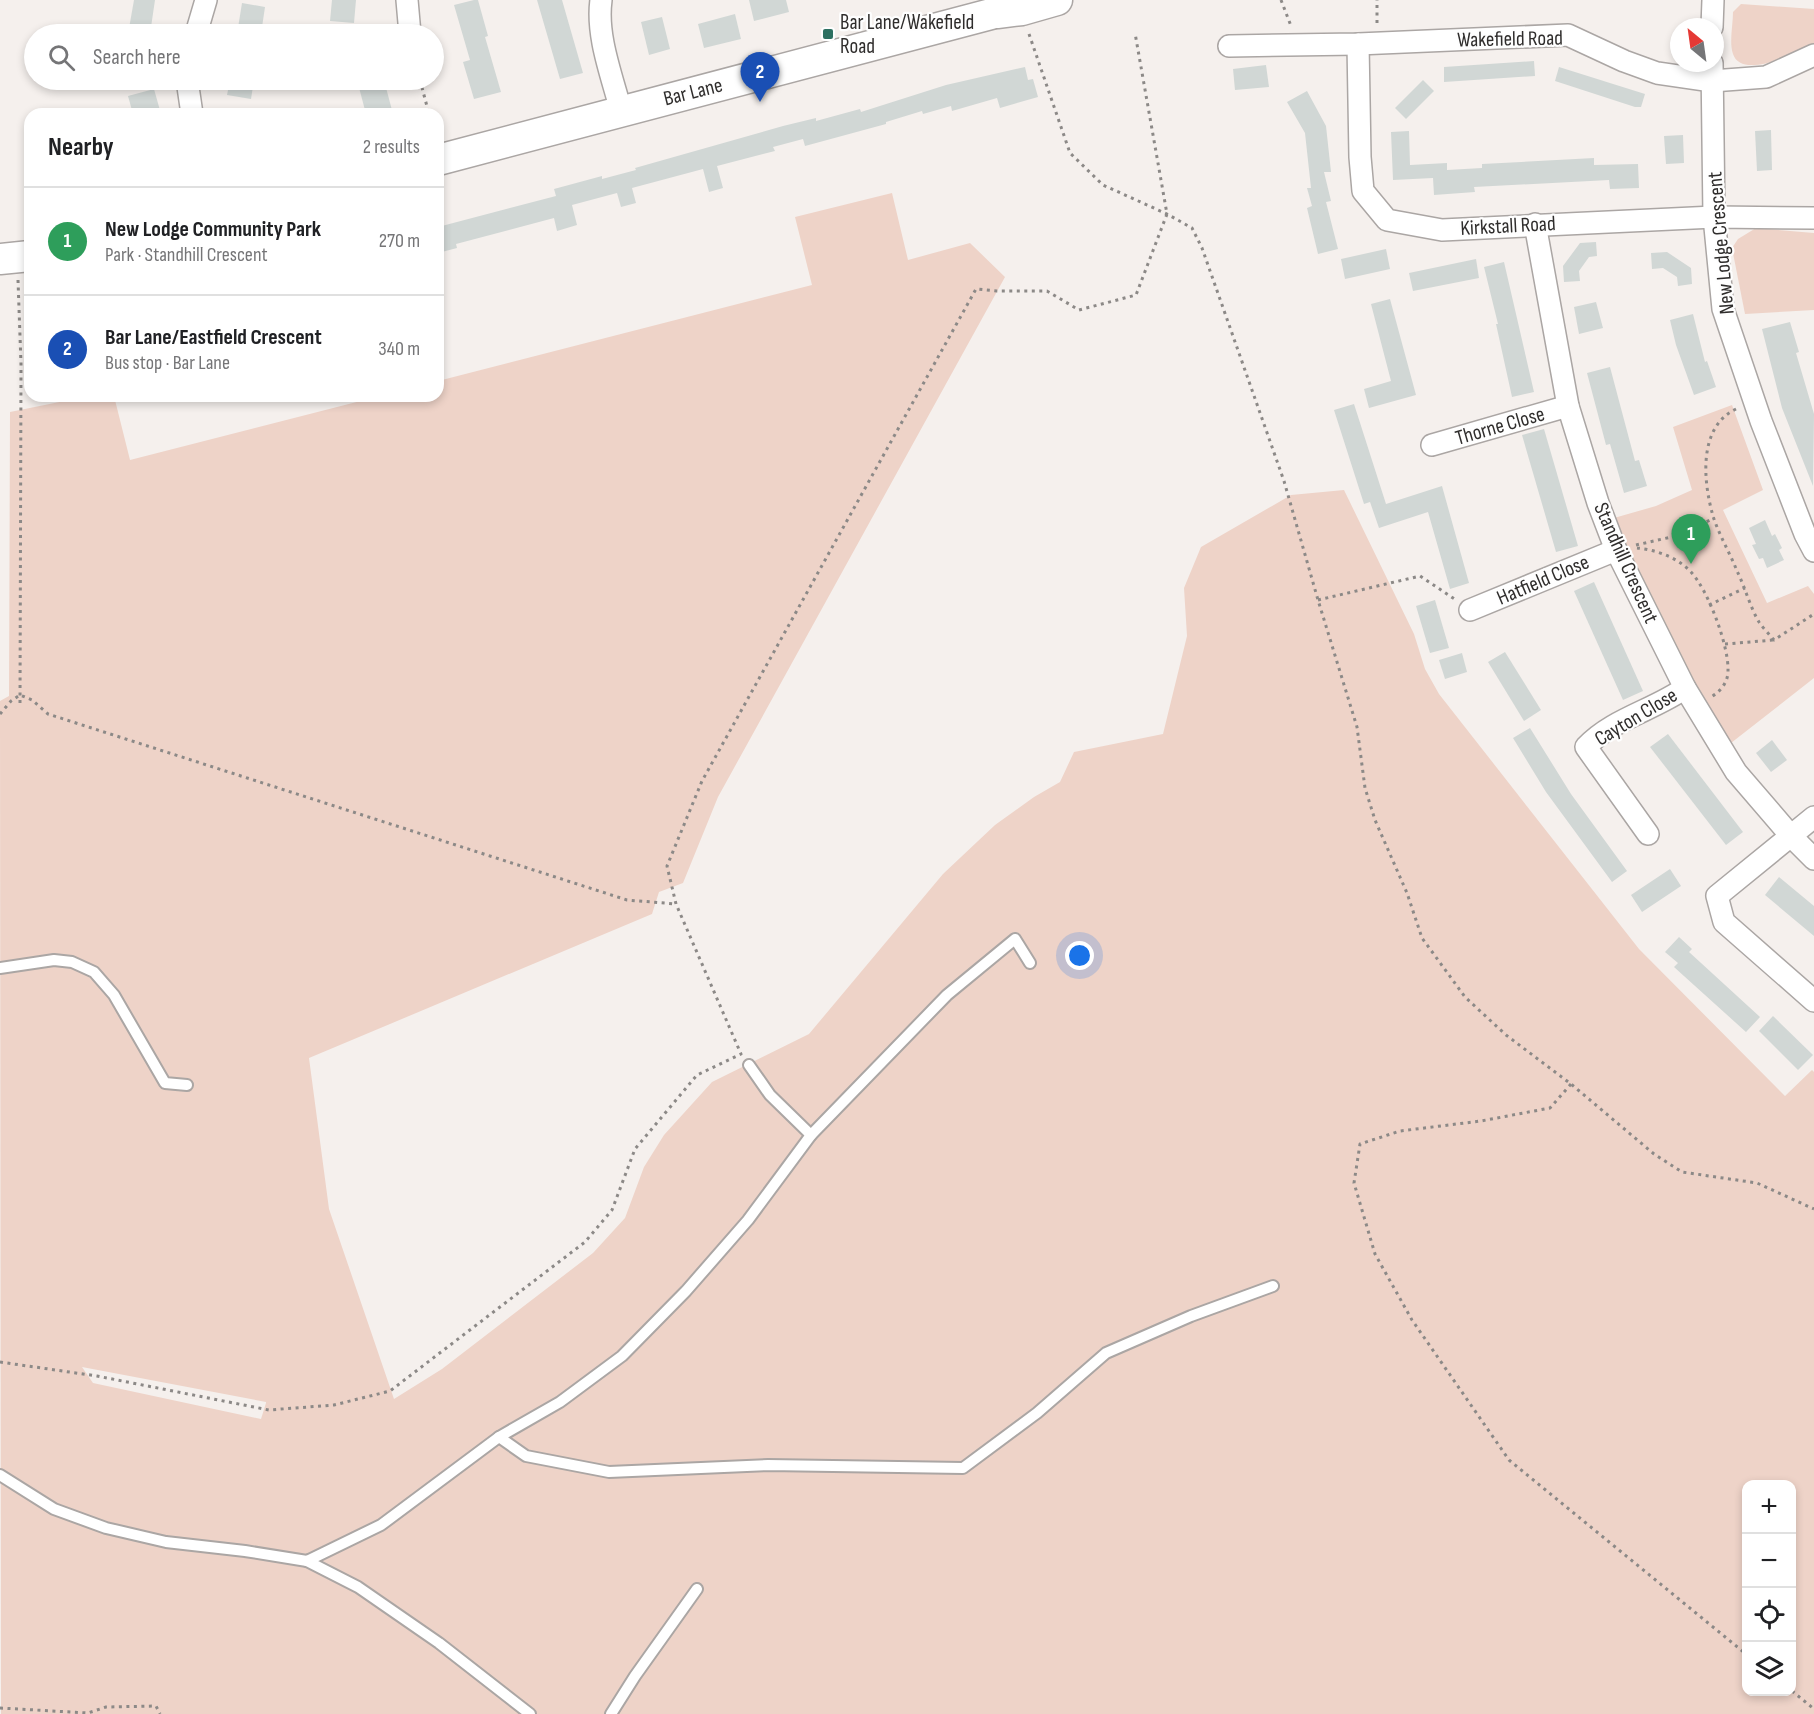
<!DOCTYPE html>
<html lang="en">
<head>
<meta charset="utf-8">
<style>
  :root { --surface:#fff; --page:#f6f6f6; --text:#202124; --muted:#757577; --line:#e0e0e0; --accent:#2d7061 }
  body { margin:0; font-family:"Sofia Sans Condensed",sans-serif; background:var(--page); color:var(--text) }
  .controls { position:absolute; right:18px; bottom:18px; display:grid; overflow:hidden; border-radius:12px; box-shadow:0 3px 9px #0003 }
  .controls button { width:54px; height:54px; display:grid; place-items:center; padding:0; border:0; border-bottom:2px solid var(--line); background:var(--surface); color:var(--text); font:30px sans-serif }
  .compass { position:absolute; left:1670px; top:18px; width:54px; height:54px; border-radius:50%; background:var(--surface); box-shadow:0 3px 9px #0003; rotate:331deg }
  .you { position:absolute; left:1080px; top:956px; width:21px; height:21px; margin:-15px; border:4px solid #fff; border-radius:50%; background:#1a73e8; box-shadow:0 0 0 9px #1a73e833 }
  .badge { display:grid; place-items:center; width:39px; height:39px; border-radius:50%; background:var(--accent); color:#fff; font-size:20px; font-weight:700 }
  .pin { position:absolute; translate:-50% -50px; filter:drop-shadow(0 2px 3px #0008) }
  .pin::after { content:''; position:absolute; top:32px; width:21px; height:18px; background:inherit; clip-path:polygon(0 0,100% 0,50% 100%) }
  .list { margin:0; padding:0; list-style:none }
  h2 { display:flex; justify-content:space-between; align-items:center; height:78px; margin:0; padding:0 24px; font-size:26px }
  h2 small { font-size:20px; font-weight:400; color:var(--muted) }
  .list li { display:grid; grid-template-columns:39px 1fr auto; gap:18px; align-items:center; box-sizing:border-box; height:108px; padding:0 24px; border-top:2px solid var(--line) }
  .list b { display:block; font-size:22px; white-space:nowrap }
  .list p { margin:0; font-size:20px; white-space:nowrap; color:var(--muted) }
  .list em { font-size:20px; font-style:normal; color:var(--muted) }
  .icon { flex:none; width:33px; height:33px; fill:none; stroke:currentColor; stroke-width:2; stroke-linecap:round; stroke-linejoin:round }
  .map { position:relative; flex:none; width:1814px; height:1714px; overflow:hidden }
  .search { position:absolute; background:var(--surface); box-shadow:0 3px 9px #0003; left:24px; top:24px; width:420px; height:66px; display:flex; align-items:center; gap:15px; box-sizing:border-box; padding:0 21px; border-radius:33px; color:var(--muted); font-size:22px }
  .panel { position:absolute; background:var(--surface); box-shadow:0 3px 9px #0003; left:24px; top:108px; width:420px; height:294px; border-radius:18px }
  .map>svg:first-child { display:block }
  .green { fill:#eed3c8; fill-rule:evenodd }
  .building { fill:#d1d7d5 }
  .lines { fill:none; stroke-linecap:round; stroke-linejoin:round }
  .lane-casing { stroke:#aba6a4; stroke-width:14 }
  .street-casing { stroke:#aba6a4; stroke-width:24 }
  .secondary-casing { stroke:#aba6a4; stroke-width:33 }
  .path { stroke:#8c8987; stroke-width:3; stroke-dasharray:3 4.5; stroke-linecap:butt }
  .lane { stroke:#fff; stroke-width:10 }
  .street { stroke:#fff; stroke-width:21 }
  .secondary { stroke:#fff; stroke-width:30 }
  .poi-dot { fill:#2d7061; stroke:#fefefe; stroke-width:2 }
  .labels { text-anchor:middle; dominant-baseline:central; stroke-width:4.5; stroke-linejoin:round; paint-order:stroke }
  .poi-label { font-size:21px; fill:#2f2d2c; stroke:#fefefe; text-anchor:start }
  .street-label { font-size:21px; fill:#2f2d2c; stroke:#fefefe }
</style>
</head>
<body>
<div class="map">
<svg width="1814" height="1714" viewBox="0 0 1814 1714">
  <rect width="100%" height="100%" fill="#f5f0ed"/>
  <!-- green -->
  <g class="green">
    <path d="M1741 4 1814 9V44C1799 51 1742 81 1733 54 1729 42 1733 25 1733 12Z"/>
    <path d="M892 193 908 260 970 243 1005 277 718 797 683 883 659 892 652 914 309 1058 329 1209 394 1399 442 1369 593 1253 625 1218 644 1167 664 1135 712 1082 809 1034 943 874 995 825 1034 797 1060 782 1074 752 1163 734 1187 636 1184 588 1201 547 1291 495 1344 490 1414 634 1425 669 1439 694 1639 949 1785 1096 1812 1070 1814 1072V1714H1L0 701 9 696 10 412 89 396H114L130 460 380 396H438V381L812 285 795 217ZM82 1367 266 1402V1403L261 1419 93 1383ZM1746 1484H1792V1692H1746Z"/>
    <path d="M1756 228 1814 233V310L1745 314 1732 248 1738 239Z"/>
    <path d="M1732 405 1763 490 1723 510 1767 603 1808 586 1814 594V678L1731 743C1687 672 1646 597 1614 518L1656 506 1692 490 1673 427Z"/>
  </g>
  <!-- building -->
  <g class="building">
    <path d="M134 0H155L150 34H128Z"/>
    <path d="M332 0H356L354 23 330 21Z"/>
    <path d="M474 0H478L488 36 485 37 501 92 474 99 463 62 470 60 454 5Z"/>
    <path d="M537 0H562L583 73 560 79Z"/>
    <path d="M749 0H786L789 12 754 21Z"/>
    <path d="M242 3 265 7 261 34H237Z"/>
    <path d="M735 14 741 39 704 48 698 24Z"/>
    <path d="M662 17 670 49 649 55 641 22Z"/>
    <path d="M1534 61 1535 76 1444 82V67Z"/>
    <path d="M1266 65 1269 87 1235 90 1233 69Z"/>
    <path d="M1025 67 1028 80 1033 79 1038 97 1000 108 997 98 952 111 951 106 923 114 922 111 886 122V124L805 146 803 139 773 147 775 151 717 166 723 188 709 192 703 169 632 188 636 203 621 207 617 193 572 205 577 225 557 231 554 218 456 244 457 248 438 253V227L556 196 554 189 602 176V179L636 170 635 168 783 126 816 118V121L860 109 861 112 946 85Z"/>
    <path d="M1559 67 1645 94 1641 107H1635L1555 81Z"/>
    <path d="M230 80H254L251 99 227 95Z"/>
    <path d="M357 80H384L393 114H366Z"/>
    <path d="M1423 80 1434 91 1406 119 1395 108Z"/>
    <path d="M154 89 161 114H133L128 96Z"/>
    <path d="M1307 91 1326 126 1331 172H1324L1331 201 1326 202 1338 249 1318 254 1307 208 1312 206 1307 188H1311L1305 133 1287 102Z"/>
    <path d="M1771 130 1772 170 1757 171 1755 131Z"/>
    <path d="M1409 131 1410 165 1447 163V170L1482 168V164L1594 158V165L1638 164 1639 188 1610 189 1609 180 1474 187 1475 192 1434 195 1433 178 1393 180 1391 132Z"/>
    <path d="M1683 135 1684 163 1666 164 1664 136Z"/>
    <path d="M1596 242 1597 256 1589 257 1579 271 1580 281 1564 282 1563 266 1580 243Z"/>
    <path d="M1386 249 1390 269 1345 279 1341 259Z"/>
    <path d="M1667 252 1691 268 1692 284 1678 286 1677 277 1663 268 1652 269 1651 253Z"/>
    <path d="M1476 259 1479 278 1413 291 1409 273Z"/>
    <path d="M1504 262 1534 392 1512 397 1496 324H1498L1484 267Z"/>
    <path d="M1390 299 1416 395 1369 408 1364 389 1391 381 1371 304Z"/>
    <path d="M1596 302 1603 328 1579 334 1574 307Z"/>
    <path d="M1693 314 1705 362 1707 361 1716 387 1694 395 1676 345 1670 320Z"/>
    <path d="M1790 322 1799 352 1796 353 1814 414 1813 486 1782 408 1762 329Z"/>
    <path d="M1610 367 1635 461 1639 460 1647 486 1624 493 1610 444 1606 445 1587 373Z"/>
    <path d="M1354 404 1386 504 1442 486 1469 583 1450 589 1428 512 1379 528 1370 502 1364 504 1334 410Z"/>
    <path d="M1544 429 1578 546 1556 552 1522 435Z"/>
    <path d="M1765 520 1772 536 1775 534 1782 548 1779 550 1784 560 1767 568 1763 558 1759 559 1752 545 1756 544 1749 528Z"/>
    <path d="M1594 582 1643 691 1623 700 1574 591Z"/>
    <path d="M1435 600 1449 648 1430 653 1416 606Z"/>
    <path d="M1505 652 1541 710 1524 721 1488 662Z"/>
    <path d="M1462 653 1467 672 1445 679 1439 660Z"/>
    <path d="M1530 728 1571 794 1627 871 1612 882 1546 792 1513 738Z"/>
    <path d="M1668 734 1743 832 1726 845 1650 747Z"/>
    <path d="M1772 740 1787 760 1771 772 1756 753Z"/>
    <path d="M1670 869 1681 886 1642 912 1631 895Z"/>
    <path d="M1779 877 1814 906V936L1765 895Z"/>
    <path d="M1679 937 1692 949 1689 952 1760 1017 1746 1032 1674 967 1678 963 1665 952Z"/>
    <path d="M1773 1016 1813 1055 1798 1070 1759 1031Z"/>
  </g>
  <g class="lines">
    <defs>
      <g id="lane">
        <path d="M0 968 54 960 72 962 94 972 114 995 165 1083 187 1085"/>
        <path d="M749 1065 770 1095 811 1135"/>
        <path d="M499 1437 526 1456 609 1472 768 1465 963 1468 1037 1413 1106 1353 1191 1316 1273 1286"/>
        <path d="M0 1475 54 1509 106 1528 166 1542 245 1551 307 1561 381 1525 499 1437 560 1402 622 1356 686 1291 748 1220 811 1135 947 995 1015 939 1030 963"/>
        <path d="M307 1561 358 1587 439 1643 530 1714"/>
        <path d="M611 1714 635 1676 697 1589"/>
      </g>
      <g id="street">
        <path d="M407 0 410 34"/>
        <path d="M601 0C596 36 612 76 621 111"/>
        <path d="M1712 27 1713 0"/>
        <path d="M196 34 206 0"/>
        <path d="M1358 44 1360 157 1363 191 1387 220 1442 230 1714 217 1814 218"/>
        <path d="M1229 46 1358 44 1568 35 1624 61 1657 73 1712 81 1766 77 1814 55"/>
        <path d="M1712 63 1714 217 1723 309 1761 421 1805 534 1814 551"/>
        <path d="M187 80 192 114"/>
        <path d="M1535 224 1568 406 1598 503 1616 550 1685 688 1736 772 1791 836 1814 859"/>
        <path d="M1432 445 1568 406"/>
        <path d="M1470 610 1616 550"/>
        <path d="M1814 817 1717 896 1724 922 1814 1001"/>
        <path d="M1648 834 1586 747C1612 719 1654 710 1685 688"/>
      </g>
      <g id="secondary">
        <path d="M997 13 1022 10 1057 0"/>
        <path d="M438 160 991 14 1008 6 1016 0"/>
        <path d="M0 259 30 256"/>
      </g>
    </defs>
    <!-- lane casing -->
    <use href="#lane" class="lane-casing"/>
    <!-- street casing -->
    <use href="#street" class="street-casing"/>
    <!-- secondary casing -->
    <use href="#secondary" class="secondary-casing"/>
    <!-- path -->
    <g class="path">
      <path d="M1281 0 1291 26"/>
      <path d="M1377 23V0"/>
      <path d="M1029 34 1070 153 1103 185 1167 214 1192 228 1202 248 1284 481 1318 600 1357 727 1365 788 1375 820 1407 893 1422 938 1465 997 1506 1035 1571 1084 1654 1154 1682 1172 1757 1183 1814 1209"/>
      <path d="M420 80 429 114"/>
      <path d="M18 280 21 364 20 705"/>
      <path d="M1736 409C1698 427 1703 481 1713 516 1719 535 1730 553 1737 571 1745 587 1750 607 1759 622 1763 628 1769 634 1774 640L1814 614"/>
      <path d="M1636 545 1680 535 1714 518"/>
      <path d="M1637 548C1656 550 1677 557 1691 572 1708 590 1729 646 1728 671 1728 682 1721 691 1711 697"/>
      <path d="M1318 600 1420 576 1456 600"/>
      <path d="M1709 605 1745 588"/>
      <path d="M1725 644 1774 640"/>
      <path d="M0 714 11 701 20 695 32 700 48 714 627 900 676 904"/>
      <path d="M1571 1084 1550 1108 1481 1121 1400 1131 1360 1144 1354 1183 1375 1254 1412 1320 1509 1460 1746 1654"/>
      <path d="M0 1362 97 1376 269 1410 334 1405 390 1391 585 1242 612 1210 635 1149 697 1075 741 1054 676 904 667 866 702 781 976 289 997 291H1047L1079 310 1136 295 1167 214 1135 33"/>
      <path d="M1792 1691 1814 1709"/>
      <path d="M0 1708 88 1713 106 1707 156 1706 160 1714"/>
    </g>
    <!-- lane -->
    <use href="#lane" class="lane"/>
    <!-- street -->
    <use href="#street" class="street"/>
    <!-- secondary -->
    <use href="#secondary" class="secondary"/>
  </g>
  <!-- markers -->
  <rect class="poi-dot" x="822" y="28" width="12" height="12" rx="3"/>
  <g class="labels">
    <!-- poi labels -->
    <g class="poi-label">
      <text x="840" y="22">Bar Lane/Wakefield<tspan x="840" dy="24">Road</tspan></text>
    </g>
    <!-- street labels -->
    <g class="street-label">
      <text transform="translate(1510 39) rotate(-1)">Wakefield Road</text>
      <text transform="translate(693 92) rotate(-14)">Bar Lane</text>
      <text transform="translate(1508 226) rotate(-3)">Kirkstall Road</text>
      <text transform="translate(1721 243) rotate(-95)">New Lodge Crescent</text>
      <text transform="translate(1500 426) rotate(-16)">Thorne Close</text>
      <text transform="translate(1626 563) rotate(66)">Standhill Crescent</text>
      <text transform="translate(1543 580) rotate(-23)">Hatfield Close</text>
      <text transform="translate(1636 717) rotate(-31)">Cayton Close</text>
    </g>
  </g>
</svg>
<div class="controls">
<button>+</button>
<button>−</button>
<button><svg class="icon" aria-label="locate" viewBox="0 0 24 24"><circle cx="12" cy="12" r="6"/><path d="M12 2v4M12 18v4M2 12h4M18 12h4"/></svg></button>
<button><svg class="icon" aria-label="layers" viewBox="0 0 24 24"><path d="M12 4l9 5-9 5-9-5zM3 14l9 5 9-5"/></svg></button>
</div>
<svg class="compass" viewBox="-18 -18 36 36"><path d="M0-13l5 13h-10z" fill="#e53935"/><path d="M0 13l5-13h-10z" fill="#757577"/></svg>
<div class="you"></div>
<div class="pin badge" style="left:1691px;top:564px;background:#2e9e5b">1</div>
<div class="pin badge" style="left:760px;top:102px;background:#1a4fb4">2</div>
<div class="search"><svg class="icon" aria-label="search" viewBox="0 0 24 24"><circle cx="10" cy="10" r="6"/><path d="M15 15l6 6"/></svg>Search here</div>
<section class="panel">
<h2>Nearby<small>2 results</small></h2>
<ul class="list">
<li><span class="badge" style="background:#2e9e5b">1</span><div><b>New Lodge Community Park</b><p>Park · Standhill Crescent</p></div><em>270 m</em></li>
<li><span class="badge" style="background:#1a4fb4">2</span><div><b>Bar Lane/Eastfield Crescent</b><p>Bus stop · Bar Lane</p></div><em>340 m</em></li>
</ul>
</section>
</div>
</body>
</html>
